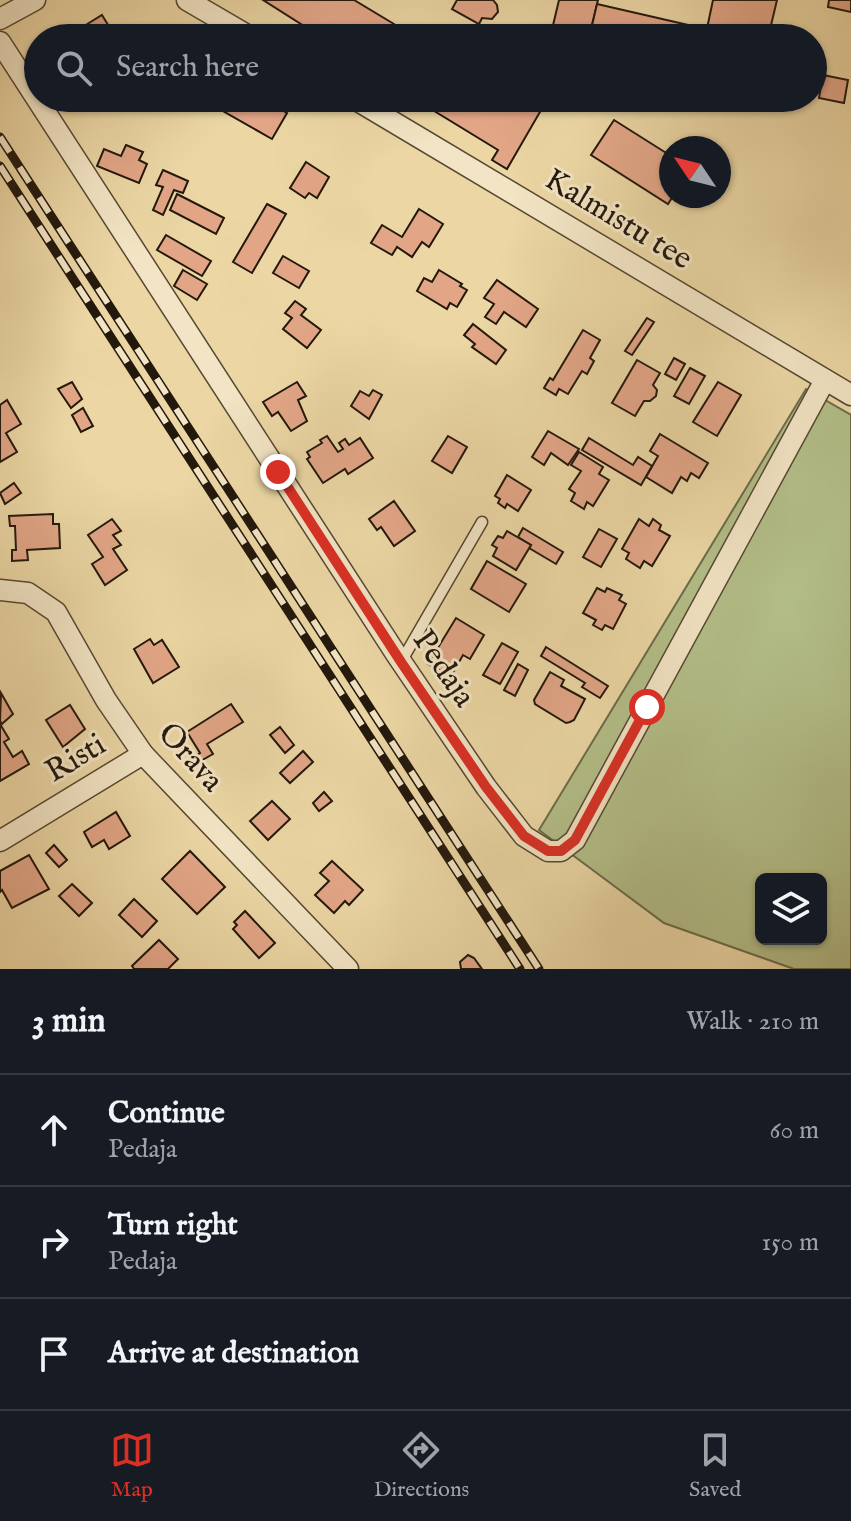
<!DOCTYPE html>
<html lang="en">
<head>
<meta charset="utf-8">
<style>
  :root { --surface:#171b24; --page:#20242c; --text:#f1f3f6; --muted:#9ea1a6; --line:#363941; --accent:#d93025 }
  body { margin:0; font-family:"IM FELL English",serif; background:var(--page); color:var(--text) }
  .controls { position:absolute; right:24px; bottom:24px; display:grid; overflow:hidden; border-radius:12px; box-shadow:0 2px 6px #0004 }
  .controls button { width:72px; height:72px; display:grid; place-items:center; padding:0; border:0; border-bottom:2px solid var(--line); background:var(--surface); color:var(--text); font:40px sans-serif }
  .compass { position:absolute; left:659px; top:136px; width:72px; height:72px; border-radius:50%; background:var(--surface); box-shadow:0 2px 6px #0004; rotate:305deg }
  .stop { position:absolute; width:24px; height:24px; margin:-18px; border:6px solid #d93025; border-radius:50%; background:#fff }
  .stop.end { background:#d93025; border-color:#fff; box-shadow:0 2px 8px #0008 }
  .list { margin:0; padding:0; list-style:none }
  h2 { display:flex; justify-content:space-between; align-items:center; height:104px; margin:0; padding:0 32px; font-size:34px }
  h2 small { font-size:26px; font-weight:400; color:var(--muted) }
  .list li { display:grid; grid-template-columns:52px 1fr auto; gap:24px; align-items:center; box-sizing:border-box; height:112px; padding:0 32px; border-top:2px solid var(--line) }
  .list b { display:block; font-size:30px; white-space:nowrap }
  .list p { margin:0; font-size:26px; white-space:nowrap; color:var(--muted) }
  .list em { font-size:26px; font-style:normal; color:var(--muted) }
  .icon { flex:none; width:44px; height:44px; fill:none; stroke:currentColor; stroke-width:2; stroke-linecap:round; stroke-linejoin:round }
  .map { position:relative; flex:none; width:851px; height:969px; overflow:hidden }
  .search { position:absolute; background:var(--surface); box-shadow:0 2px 6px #0004; left:24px; right:24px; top:24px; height:88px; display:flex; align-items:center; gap:20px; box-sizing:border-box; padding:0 28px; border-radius:44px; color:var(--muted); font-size:30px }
  .sheet { height:440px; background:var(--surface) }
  nav { display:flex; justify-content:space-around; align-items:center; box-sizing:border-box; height:112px; border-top:2px solid var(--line); background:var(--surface); font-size:22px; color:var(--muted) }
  nav a { display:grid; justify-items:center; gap:4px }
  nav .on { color:var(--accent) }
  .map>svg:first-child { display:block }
  .green { fill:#b3be88; stroke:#6b6b4a; stroke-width:2; fill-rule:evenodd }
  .building { fill:#e2a687; stroke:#23180c; stroke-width:2 }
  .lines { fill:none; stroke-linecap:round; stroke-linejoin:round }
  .lane-casing { stroke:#554832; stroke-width:13 }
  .street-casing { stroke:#554832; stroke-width:23 }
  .lane { stroke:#f2e4c4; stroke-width:10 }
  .street { stroke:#f2e4c4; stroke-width:20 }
  .rail-casing { stroke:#23180c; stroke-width:9 }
  .rail { stroke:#f2e4c4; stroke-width:6; stroke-dasharray:18; stroke-linecap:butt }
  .route { stroke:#d93025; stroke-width:10 }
  .labels { text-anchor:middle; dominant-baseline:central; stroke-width:6; stroke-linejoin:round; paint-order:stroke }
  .street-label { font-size:32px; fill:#23180c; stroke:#f2e4c4 }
</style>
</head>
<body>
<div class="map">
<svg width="851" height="969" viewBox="0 0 851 969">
  <rect width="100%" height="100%" fill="#ebd6a4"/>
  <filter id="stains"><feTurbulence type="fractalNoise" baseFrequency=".0025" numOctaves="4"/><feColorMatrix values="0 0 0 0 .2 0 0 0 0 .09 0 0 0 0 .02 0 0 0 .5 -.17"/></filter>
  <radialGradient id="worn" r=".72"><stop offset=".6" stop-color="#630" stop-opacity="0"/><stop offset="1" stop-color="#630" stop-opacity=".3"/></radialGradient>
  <!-- green -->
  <path class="green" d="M806 389 851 415V969H794L664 923 539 830ZM761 879H821V939H761Z"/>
  <!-- building -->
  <g class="building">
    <path d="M263 0H354L394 24 386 38H323Z"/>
    <path d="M457 0H493L497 5 498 12 492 19 482 18 479 24 452 9Z"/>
    <path d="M559 0H598L589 38H550Z"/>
    <path d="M713 0H777L768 38H705Z"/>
    <path d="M829 0H851V12L828 7Z"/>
    <path d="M597 4 697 27 694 38H589Z"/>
    <path d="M102 15 116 38H65Z"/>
    <path d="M823 75 848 80 844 103 819 98Z"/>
    <path d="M200 98H262L287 113 272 139Z"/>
    <path d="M413 98H531L544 105 507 169 492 160 498 150Z"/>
    <path d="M614 120 671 156 673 196 668 204 591 155Z"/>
    <path d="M126 145 143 152 139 160 147 164 139 183 97 166 104 149 121 156Z"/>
    <path d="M306 162 329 177 317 198 309 193 305 198 290 188Z"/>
    <path d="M163 170 188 181 183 193 174 190 163 215 153 210 163 187 156 185Z"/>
    <path d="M177 194 224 218 216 234 170 210Z"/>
    <path d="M267 204 286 214 252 273 233 262Z"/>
    <path d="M419 209 443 224 429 247 422 242 412 257 397 247 392 255 371 243 382 225 402 237Z"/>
    <path d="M166 235 211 261 202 276 157 250Z"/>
    <path d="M283 256 309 271 299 288 273 273Z"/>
    <path d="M183 270 207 284 197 300 174 286Z"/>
    <path d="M439 270 462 284 460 286 467 290 457 307 450 303 447 309 417 291 424 278 432 282Z"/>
    <path d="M497 280 538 309 526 327 504 312 496 324 485 317 494 304 484 298Z"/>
    <path d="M295 301 306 309 301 315 321 330 307 348 283 329 292 318 285 313Z"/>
    <path d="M647 318 654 322 632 355 625 351Z"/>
    <path d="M473 324 506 350 496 364 472 347 475 344 464 335Z"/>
    <path d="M583 330 600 340 590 358 594 361 587 374 582 371 568 394 559 389 556 395 544 388 550 378 553 380Z"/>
    <path d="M674 358 685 364 676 380 665 374Z"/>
    <path d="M637 360 660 373 653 385 657 390 656 396 650 401H644L635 416 612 403Z"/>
    <path d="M690 368 705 376 689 404 674 396Z"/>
    <path d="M72 382 82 399 71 408 58 389Z"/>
    <path d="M297 382 306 396 298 400 307 421 291 431 278 412 272 416 263 402Z"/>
    <path d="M718 382 741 395 717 436 693 422Z"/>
    <path d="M373 390 382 395 369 419 351 406 360 391 369 396Z"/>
    <path d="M7 400 21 424 6 433 17 452 0 462V405Z"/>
    <path d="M83 408 93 426 81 432 72 415Z"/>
    <path d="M548 431 579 449 568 465 551 453 544 465 532 457Z"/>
    <path d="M660 434 708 463 699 478 691 473 687 481 681 477 672 493 646 477 658 456 650 451Z"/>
    <path d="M327 436 338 452 343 449 339 443 345 439 349 445 360 438 373 458 348 474 345 469 323 483 307 459 310 457 307 452 322 443 320 440Z"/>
    <path d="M448 436 467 447 452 473 432 461Z"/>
    <path d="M589 438 633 465 638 457 652 466 641 485 582 450Z"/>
    <path d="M579 452 603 467 599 474 609 480 593 506 587 502 584 509 571 501 575 493 569 489 581 471 571 465Z"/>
    <path d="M507 475 531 490 518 511 507 504 505 508 498 503 500 499 495 496Z"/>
    <path d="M14 483 21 493 5 504 0 493Z"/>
    <path d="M394 501 415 531 394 546 381 527 377 530 369 519Z"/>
    <path d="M53 514V524H59L60 548 27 550 28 560 12 561V550H16L15 526H10L9 516Z"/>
    <path d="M112 519 121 531 113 535 121 545 113 549 127 570 105 585 92 564 103 557 88 535Z"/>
    <path d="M639 519 649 526 653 519 661 525 659 530 670 536 652 566 644 561 640 568 626 559 629 553 622 549Z"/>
    <path d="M523 528 563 552 556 564 529 548 531 545 518 537Z"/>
    <path d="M599 529 617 539 601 567 583 557Z"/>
    <path d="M507 531 531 545 516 570 493 556 497 548 492 545 498 536 503 538Z"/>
    <path d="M487 561 526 584 509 612 471 589Z"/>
    <path d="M597 588 605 592 607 588 622 595 619 600 626 604 613 629 605 625 602 630 593 625 596 620 583 613Z"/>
    <path d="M456 618 484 635 470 659 463 655 451 676 428 664Z"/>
    <path d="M150 639 154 645 162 640 179 667 153 683 134 649Z"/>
    <path d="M502 643 518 652 500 684 483 675Z"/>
    <path d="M546 647 608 686 600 698 582 687 585 683 541 656Z"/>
    <path d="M518 664 528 670 515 696 504 690Z"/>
    <path d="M550 672 564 680 561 686 585 699 574 720 570 722 566 723 535 704 534 700Z"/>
    <path d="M1 693 13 714 2 724 0 721Z"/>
    <path d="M231 704 243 722 207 744 213 754 197 763 194 757 200 753 187 732Z"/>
    <path d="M70 705 85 729 63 747 46 720Z"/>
    <path d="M0 724 9 739 4 742 13 757 22 751 29 764 0 781Z"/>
    <path d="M280 727 294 745 285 753 270 735Z"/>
    <path d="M303 751 313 762 290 783 280 773Z"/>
    <path d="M324 792 332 801 319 811 313 803Z"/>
    <path d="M272 801 290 819 268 840 250 821Z"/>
    <path d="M116 812 130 836 109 849 104 840 92 847 84 832Z"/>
    <path d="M54 845 67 860 59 867 46 853Z"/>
    <path d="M190 851 225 887 197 914 162 879Z"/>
    <path d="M29 855 49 889 12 908 2 890 0 892V871Z"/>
    <path d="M332 861 363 890 349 905 345 901 334 913 315 895 329 881 320 873Z"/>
    <path d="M72 884 92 903 79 916 59 896Z"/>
    <path d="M134 899 157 921 142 937 119 915Z"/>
    <path d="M245 911 275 943 259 958 233 929 237 925 234 922Z"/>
    <path d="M159 940 178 959 168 969H134L132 966Z"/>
    <path d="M468 955 474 958 482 969H461L460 962Z"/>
  </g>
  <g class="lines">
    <defs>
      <path id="lane" d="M401 662 482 522"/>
      <g id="street">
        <path d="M187 0 252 38"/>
        <path d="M0 19 35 0"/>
        <path d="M0 42 396 654 486 787 524 836 548 851H561L575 840 825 380"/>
        <path d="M353 98 851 395"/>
        <path d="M0 590 28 593 56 612 106 700 143 754 348 969"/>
        <path d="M0 841 143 754"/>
      </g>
    </defs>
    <!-- lane casing -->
    <use href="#lane" class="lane-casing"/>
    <!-- street casing -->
    <use href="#street" class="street-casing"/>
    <!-- lane -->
    <use href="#lane" class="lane"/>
    <!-- street -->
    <use href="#street" class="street"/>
    <defs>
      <g id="rail">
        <path d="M0 137 539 969"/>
        <path d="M0 166 520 969"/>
      </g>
    </defs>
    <!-- rail casing -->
    <use href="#rail" class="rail-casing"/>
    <!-- rail -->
    <use href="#rail" class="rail"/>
  </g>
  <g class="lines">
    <!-- route -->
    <path class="route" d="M278 472 401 662 486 787 524 836 548 851H561L575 840 647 707"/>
  </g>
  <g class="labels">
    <!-- street labels -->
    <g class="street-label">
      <text transform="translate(618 220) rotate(31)">Kalmistu tee</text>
      <text transform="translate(443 669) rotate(56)">Pedaja</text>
      <text transform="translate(190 758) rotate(48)">Orava</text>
      <text transform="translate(76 759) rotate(-31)">Risti</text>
    </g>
  </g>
  <rect width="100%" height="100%" filter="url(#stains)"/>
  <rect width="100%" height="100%" fill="url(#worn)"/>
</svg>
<div class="controls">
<button><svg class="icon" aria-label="layers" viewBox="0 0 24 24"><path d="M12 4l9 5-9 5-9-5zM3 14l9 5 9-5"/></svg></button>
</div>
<svg class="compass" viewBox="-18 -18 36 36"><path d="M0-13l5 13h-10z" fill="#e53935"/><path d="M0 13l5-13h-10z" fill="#9ea1a6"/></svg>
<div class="stop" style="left:647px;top:707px"></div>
<div class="stop end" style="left:278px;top:472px"></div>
<div class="search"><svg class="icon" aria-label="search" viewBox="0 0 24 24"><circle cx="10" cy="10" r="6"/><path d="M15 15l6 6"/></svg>Search here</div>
</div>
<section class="sheet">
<h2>3 min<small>Walk · 210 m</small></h2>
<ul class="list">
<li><svg class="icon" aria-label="ahead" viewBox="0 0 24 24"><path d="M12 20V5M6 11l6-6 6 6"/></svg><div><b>Continue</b><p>Pedaja</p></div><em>60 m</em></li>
<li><svg class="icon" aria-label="right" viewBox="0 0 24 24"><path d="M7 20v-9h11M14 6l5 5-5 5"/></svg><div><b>Turn right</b><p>Pedaja</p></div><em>150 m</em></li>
<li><svg class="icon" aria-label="arrive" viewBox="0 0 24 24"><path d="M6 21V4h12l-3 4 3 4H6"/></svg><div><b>Arrive at destination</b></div></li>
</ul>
</section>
<nav>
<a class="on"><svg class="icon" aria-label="map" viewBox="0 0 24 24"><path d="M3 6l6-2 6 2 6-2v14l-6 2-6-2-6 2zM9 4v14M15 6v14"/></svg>Map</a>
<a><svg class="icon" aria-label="directions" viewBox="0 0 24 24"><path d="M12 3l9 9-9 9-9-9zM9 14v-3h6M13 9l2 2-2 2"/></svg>Directions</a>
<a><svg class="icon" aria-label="saved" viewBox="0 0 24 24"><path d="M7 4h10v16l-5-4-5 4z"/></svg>Saved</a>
</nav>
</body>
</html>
